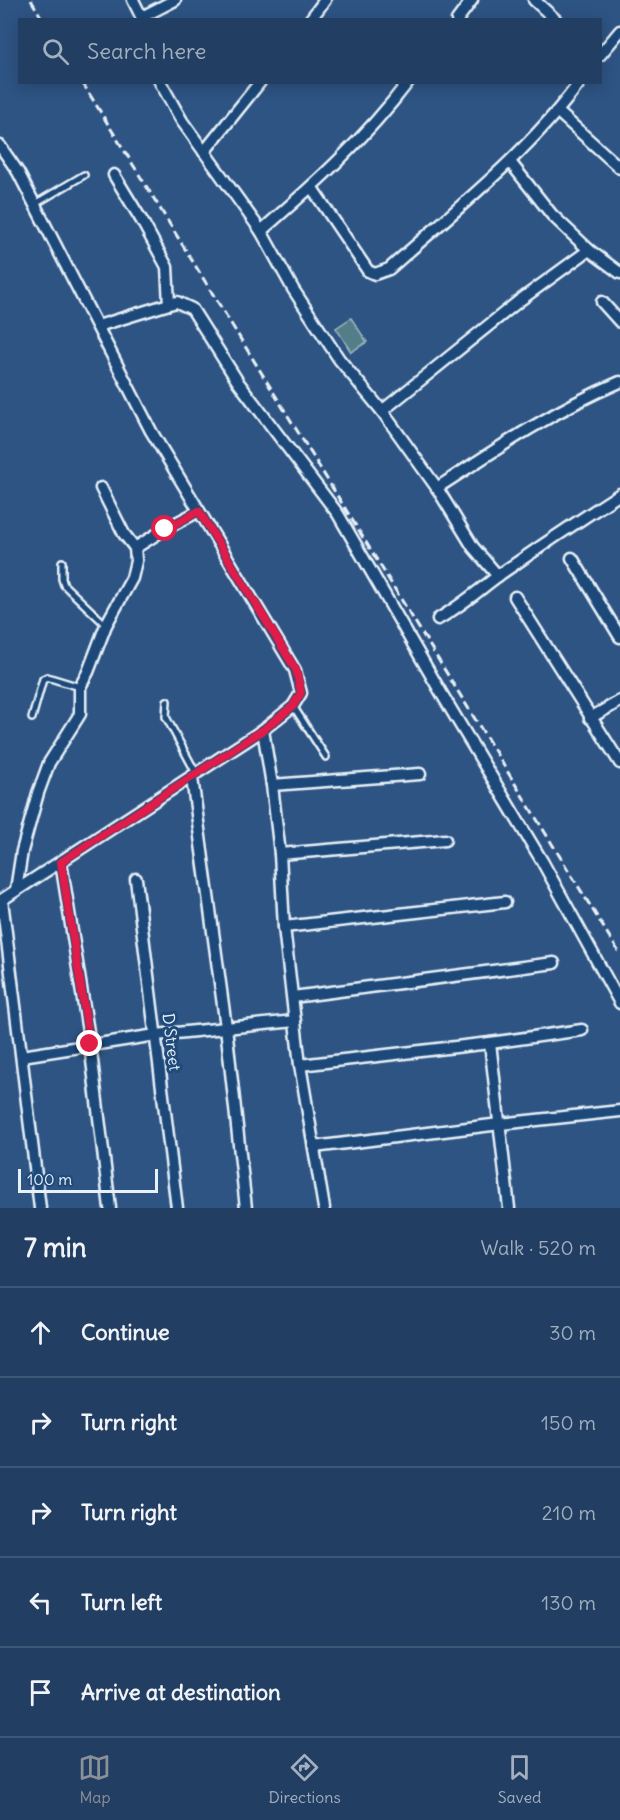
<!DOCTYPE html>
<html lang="en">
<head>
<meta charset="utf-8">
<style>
  :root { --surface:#223f63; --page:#2a4669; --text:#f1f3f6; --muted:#a2afbe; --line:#3f5878; --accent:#8c9099 }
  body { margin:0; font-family:Delius,sans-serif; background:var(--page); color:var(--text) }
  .scale { position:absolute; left:18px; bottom:15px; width:140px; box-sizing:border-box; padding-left:6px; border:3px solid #e8f1f8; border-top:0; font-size:16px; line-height:21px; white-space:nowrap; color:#e8f1f8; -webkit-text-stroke:4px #1f4a7a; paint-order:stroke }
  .stop { position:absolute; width:18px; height:18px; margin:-14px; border:4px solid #e11d48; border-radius:50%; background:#fff }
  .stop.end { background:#e11d48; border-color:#fff; box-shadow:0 2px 6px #0008 }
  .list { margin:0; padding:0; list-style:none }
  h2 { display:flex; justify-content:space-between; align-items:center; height:78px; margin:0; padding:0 24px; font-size:26px }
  h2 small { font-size:20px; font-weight:400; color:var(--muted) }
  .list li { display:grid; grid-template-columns:39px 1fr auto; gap:18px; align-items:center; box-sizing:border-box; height:90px; padding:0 24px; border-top:2px solid var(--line) }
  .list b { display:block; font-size:22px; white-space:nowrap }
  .list em { font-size:20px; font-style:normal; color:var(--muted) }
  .icon { flex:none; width:33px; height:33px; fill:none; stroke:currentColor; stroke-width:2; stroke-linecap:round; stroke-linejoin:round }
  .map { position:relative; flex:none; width:620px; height:1208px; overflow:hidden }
  .search { position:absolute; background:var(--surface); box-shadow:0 3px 15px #0003; left:18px; right:18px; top:18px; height:66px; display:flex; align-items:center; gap:15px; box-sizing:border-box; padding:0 21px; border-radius:0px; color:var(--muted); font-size:22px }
  .sheet { height:528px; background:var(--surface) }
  nav { display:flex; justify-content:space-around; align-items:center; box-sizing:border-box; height:84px; border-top:2px solid var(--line); background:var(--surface); font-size:16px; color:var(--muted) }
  nav a { display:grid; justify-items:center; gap:3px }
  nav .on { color:var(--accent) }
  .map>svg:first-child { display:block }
  .green { fill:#537e87; stroke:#9eb8c0; stroke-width:1.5 }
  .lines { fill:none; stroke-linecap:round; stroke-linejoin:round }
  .service-casing { stroke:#e8f1f8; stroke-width:10 }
  .minor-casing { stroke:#e8f1f8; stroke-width:15 }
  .service { stroke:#1f4a7a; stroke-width:5 }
  .minor { stroke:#1f4a7a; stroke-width:10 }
  .rail { stroke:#e8f1f8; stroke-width:3; stroke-dasharray:9 4.5; stroke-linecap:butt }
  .route { stroke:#e11d48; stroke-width:8 }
  .labels { text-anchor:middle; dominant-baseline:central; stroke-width:6; stroke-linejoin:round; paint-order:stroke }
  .street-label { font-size:16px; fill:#e8f1f8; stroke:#1f4a7a }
</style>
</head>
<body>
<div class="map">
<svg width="620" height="1208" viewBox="0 0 620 1208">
  <rect width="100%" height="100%" fill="#2e5484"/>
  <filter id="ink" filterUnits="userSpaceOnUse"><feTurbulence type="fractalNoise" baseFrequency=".0167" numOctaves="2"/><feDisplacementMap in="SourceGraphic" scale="12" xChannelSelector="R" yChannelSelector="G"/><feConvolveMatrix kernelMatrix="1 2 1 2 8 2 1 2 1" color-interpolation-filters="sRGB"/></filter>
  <g filter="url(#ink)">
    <!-- green -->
    <path class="green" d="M351 318 367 342 351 352 336 328Z"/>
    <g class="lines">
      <defs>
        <g id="service">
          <path d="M35 204 84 175"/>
          <path d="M62 562V579L64 585 106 625"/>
          <path d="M167 701 166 717 196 773"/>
          <path d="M293 706 326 757"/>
          <path d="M32 718 43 679 47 677 80 687"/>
        </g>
        <g id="minor">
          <path d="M133 0 143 20"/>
          <path d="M534 0 556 20"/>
          <path d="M142 17 175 0"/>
          <path d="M310 20 325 0"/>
          <path d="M457 20 472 0"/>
          <path d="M600 55 620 31"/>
          <path d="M160 82 182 121 261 231 293 289 339 359 382 411 437 488 473 547 498 576"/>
          <path d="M558 112 620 168"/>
          <path d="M0 146 18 172 151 431 295 670 301 693 293 706 263 730 0 901"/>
          <path d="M204 152 260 82"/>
          <path d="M510 162 552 215 589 250 620 273"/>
          <path d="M114 175 142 221 167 267 169 304"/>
          <path d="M312 188 368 271 375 274 389 269C455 210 527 154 580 82"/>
          <path d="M261 231C314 185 365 139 408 82"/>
          <path d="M602 302 620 322"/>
          <path d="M98 326 169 304 177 302 192 309 238 382 338 514 443 696 542 861 620 1003"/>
          <path d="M382 411 519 301 589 250"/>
          <path d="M437 488C496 449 554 410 620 382"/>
          <path d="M135 548 165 529 199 511"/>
          <path d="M572 558 620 637"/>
          <path d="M515 597 620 763"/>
          <path d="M438 619C461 606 480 589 502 573 541 546 580 520 620 494"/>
          <path d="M590 718 620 701"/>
          <path d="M263 730 272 785 280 854 284 927 300 1065 324 1208"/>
          <path d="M192 778 226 1027 246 1208"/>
          <path d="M272 785 420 774"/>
          <path d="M280 854 445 840"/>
          <path d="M61 862 90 1044 110 1208"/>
          <path d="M136 879 177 1208"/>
          <path d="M16 890 22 851 38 793 49 763 80 714V687L88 672 106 625 132 578 136 561 135 548 124 534 101 488"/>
          <path d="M2 900 40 1208"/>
          <path d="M284 927 505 902"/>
          <path d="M293 997 554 963"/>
          <path d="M490 1043 509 1208"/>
          <path d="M22 1056 156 1035 295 1021"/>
          <path d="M300 1065 490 1043 582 1030"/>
          <path d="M314 1147 500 1124 620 1111"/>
        </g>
      </defs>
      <!-- service casing -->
      <use href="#service" class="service-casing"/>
      <!-- minor casing -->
      <use href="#minor" class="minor-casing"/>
      <!-- service -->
      <use href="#service" class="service"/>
      <!-- minor -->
      <use href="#minor" class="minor"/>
      <!-- rail -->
      <g class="rail">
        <path d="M31 0 43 20"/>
        <path d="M82 82 620 954"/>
      </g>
    </g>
  </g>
  <g class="lines" filter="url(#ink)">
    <!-- route -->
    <path class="route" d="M90 1044 61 862 263 730 293 706 301 693 296 670 199 511 165 529"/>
  </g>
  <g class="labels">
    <!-- street labels -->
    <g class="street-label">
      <text transform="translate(172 1042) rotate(83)">D Street</text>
    </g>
  </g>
</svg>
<div class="scale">100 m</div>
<div class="stop" style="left:165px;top:529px"></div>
<div class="stop end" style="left:90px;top:1044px"></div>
<div class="search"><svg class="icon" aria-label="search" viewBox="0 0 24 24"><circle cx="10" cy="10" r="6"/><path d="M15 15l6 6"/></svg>Search here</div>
</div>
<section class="sheet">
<h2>7 min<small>Walk · 520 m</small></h2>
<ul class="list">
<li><svg class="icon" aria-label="ahead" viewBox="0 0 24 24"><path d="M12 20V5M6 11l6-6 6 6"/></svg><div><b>Continue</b></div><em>30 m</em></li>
<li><svg class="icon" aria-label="right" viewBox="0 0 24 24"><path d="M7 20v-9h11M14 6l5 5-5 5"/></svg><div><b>Turn right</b></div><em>150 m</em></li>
<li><svg class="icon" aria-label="right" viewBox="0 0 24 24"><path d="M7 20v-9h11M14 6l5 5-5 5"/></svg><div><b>Turn right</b></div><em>210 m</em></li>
<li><svg class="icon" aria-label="left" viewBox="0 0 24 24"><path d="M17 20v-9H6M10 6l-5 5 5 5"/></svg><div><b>Turn left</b></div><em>130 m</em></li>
<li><svg class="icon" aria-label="arrive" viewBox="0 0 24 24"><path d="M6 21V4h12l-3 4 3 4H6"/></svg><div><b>Arrive at destination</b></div></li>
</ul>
</section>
<nav>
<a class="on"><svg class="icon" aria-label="map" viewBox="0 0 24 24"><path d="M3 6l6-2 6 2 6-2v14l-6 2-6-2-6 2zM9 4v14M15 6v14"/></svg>Map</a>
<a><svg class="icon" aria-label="directions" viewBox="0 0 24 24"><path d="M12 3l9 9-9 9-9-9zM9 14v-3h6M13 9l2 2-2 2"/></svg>Directions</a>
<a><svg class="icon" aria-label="saved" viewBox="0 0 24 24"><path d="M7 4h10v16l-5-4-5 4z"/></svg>Saved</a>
</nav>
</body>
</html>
